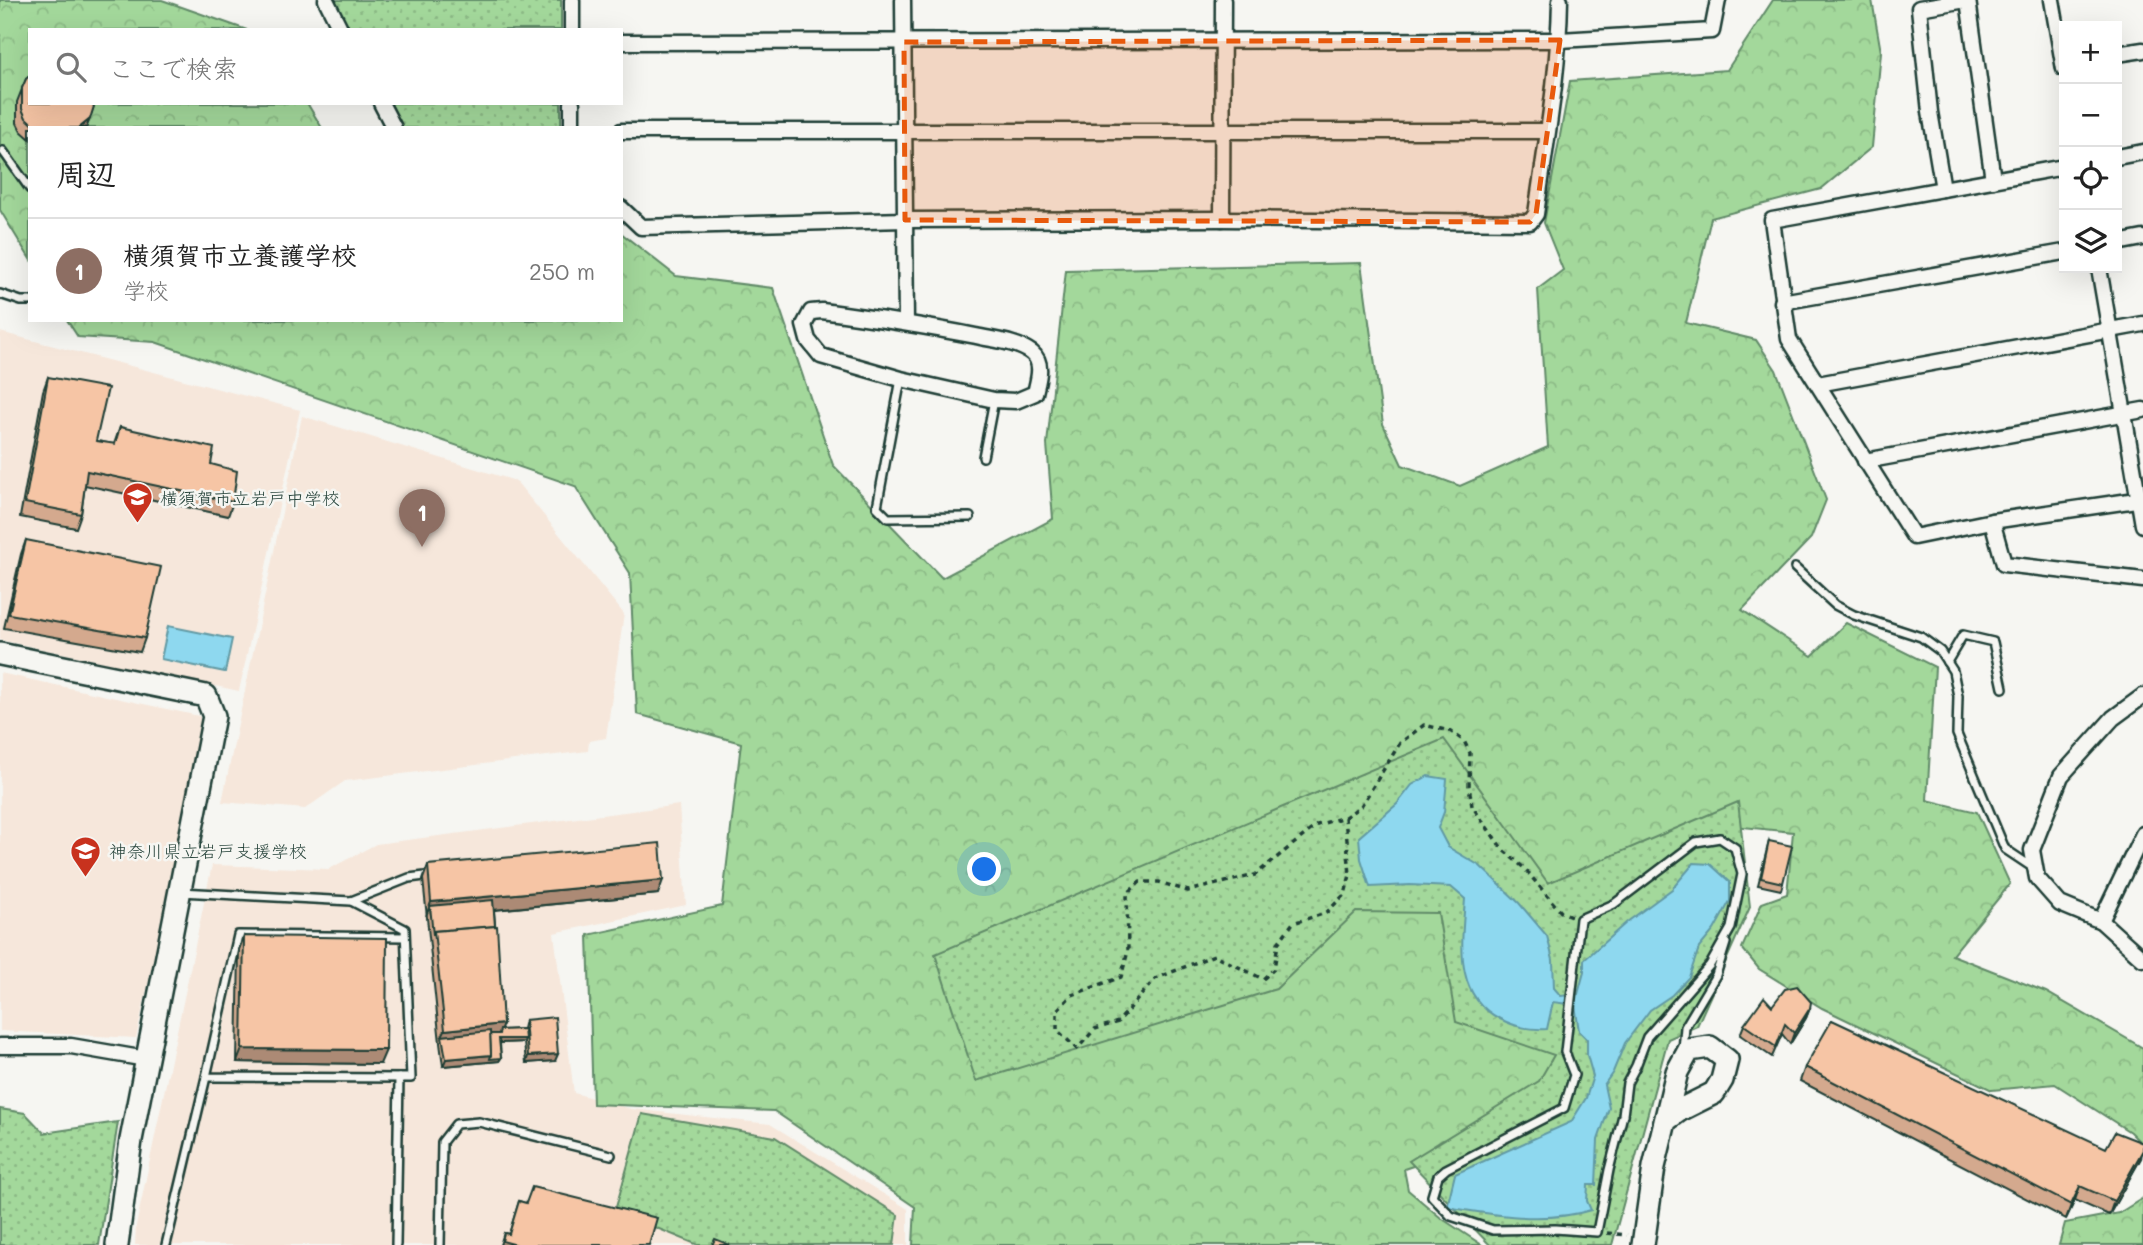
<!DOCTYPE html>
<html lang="ja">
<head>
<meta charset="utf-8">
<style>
  :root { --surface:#fff; --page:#f2f2f2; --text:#222; --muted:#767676; --line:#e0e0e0; --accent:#0f766e }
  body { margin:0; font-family:Mali,"Klee One",sans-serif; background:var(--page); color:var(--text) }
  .controls { position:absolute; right:21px; top:21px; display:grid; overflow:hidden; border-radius:0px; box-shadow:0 7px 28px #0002 }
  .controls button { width:63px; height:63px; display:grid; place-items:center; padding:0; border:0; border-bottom:2px solid var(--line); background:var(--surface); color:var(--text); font:35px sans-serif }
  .you { position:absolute; left:985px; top:870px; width:24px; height:24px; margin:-18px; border:5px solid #fff; border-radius:50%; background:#1a73e8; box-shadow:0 0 0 10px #1a73e833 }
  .badge { display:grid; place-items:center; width:46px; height:46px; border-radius:50%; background:var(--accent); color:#fff; font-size:23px; font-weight:700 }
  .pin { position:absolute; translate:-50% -58px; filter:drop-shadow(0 2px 4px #0008) }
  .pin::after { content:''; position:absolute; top:37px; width:24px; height:21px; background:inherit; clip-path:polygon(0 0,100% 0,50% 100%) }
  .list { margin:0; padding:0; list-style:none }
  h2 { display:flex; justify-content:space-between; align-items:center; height:91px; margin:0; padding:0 28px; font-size:30px }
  h2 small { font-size:23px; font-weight:400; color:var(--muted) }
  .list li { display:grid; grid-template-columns:46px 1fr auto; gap:21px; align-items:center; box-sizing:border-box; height:105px; padding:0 28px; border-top:2px solid var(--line) }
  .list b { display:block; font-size:26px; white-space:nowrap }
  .list p { margin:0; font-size:23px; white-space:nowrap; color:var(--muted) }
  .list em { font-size:23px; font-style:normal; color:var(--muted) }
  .icon { flex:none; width:38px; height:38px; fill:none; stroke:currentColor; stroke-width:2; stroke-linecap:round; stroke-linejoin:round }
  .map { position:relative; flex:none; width:2143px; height:1245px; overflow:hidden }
  .search { position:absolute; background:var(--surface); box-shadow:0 7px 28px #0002; left:28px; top:28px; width:595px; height:77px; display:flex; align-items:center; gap:18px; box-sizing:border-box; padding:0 24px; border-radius:0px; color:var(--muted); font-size:26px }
  .panel { position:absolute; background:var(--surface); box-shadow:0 7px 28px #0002; left:28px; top:126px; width:595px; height:196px; border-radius:0px }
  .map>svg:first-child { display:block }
  .built { fill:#f6e7db }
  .forest { fill:url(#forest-crowns); stroke:#618a68; stroke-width:2 }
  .park { fill:url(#park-dots); stroke:#618a68; stroke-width:2 }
  .water { fill:#8ed8ef; stroke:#629aa4; stroke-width:2 }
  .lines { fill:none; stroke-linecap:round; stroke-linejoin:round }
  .lane-casing { stroke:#1f3d34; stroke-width:12 }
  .street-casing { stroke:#1f3d34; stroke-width:19 }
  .secondary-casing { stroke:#1f3d34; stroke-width:26 }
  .path { stroke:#1f3d34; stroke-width:3.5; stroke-dasharray:5 5; stroke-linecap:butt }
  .lane { stroke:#f6f6f2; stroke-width:7 }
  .street { stroke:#f6f6f2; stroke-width:14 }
  .secondary { stroke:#f6f6f2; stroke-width:21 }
  .wall { fill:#d4a98e; stroke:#1f3d34; stroke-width:2 }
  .shaded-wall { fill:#ac8a74; stroke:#1f3d34; stroke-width:2 }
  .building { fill:#f6c5a5; stroke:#1f3d34; stroke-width:2 }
  .marked { fill:#e8590c; fill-opacity:0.2; stroke:#e8590c; stroke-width:5; stroke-dasharray:14 9; stroke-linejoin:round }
  .labels { text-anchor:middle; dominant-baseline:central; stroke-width:5; stroke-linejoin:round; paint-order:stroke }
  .poi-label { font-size:18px; fill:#1f3d34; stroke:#f6f6f2; text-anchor:start }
</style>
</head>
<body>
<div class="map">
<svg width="2143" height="1245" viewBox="0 0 2143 1245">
  <defs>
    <pattern id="forest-crowns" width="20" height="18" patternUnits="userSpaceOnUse" patternTransform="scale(1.75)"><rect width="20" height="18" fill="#a3d89b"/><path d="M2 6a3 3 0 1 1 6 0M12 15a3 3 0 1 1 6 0" fill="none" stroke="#8cba86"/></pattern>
    <pattern id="park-dots" width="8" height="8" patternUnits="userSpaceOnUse" patternTransform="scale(1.75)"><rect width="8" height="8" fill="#a3d89b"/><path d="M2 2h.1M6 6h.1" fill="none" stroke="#8cba86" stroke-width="1.8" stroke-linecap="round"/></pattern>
  </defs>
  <rect width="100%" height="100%" fill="#f6f6f2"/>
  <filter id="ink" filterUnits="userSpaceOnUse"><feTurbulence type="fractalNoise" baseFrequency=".0143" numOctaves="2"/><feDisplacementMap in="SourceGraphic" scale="14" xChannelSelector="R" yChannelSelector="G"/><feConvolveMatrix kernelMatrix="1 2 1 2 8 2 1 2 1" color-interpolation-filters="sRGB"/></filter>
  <g filter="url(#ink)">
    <!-- built -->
    <g class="built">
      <path d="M0 332 300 410 239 691 0 640Z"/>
      <path d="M302 416 516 481 624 614 606 738 589 741 588 751 345 781 305 809 222 802Z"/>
      <path d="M0 673 199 716 206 726 136 1038 0 1031Z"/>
      <path d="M679 805 686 905 554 933 574 1093 631 1109 770 1124 908 1209V1245H135L136 1226 212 865 329 869 376 844Z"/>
    </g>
    <!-- forest -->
    <g class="forest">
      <path d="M0 0H162L247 30H30V103H307L322 128H30V259L0 210Z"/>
      <path d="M1773 0H1872L1881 52 1872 147 1821 189 1711 218 1686 323 1756 340 1776 370 1826 500 1811 538 1742 610 1812 656 1846 623 1935 667 1927 800 1977 812 2010 884 1952 955 2046 992 2143 1048V1145L2130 1132 2055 1084 1992 1090 1822 1008 1759 969 1742 948 1762 903 1787 894 1793 832 1703 823 1571 1074 1464 1149 1404 1169 1408 1190 1441 1218 1482 1245H913L915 1207 774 1111 593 1104 588 935 722 906 741 743 637 714 630 573 575 486 155 342 78 337 67 320H621V233L676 276 773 288 833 465 942 578 1053 519 1047 444 1066 270 1361 263 1383 424 1402 465 1460 486 1548 447 1538 289 1563 270 1544 223 1570 81 1727 70Z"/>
      <path d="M2143 1198V1245H2059L2065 1223 2119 1213Z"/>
    </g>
    <!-- park -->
    <g class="park">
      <path d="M331 0H561V30H347Z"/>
      <path d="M388 103H561V128H401Z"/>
      <path d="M1444 739 1548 883 1738 802 1750 907 1697 1026 1668 1039 1612 1245H1490L1409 1161 1539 1081 1554 1055 1456 1022 1438 913 1356 912 1276 989 976 1081 935 954Z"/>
      <path d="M0 1109 25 1113 44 1133 118 1122 99 1245H0Z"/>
      <path d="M642 1114 775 1137 898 1215 894 1245H698L615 1211Z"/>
    </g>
    <!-- water -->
    <g class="water">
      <path d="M168 626 232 639 225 672 161 659Z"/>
      <path d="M1428 776 1447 779 1444 812 1438 828 1448 847 1480 866 1519 903 1547 936 1553 960 1554 988 1561 996 1578 994 1584 972V960L1627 922 1672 889 1694 863 1710 864 1730 882V901L1714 930 1699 948 1689 977 1672 995 1650 1010 1625 1043 1613 1072 1604 1085 1609 1108 1598 1140 1596 1185H1588L1587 1201 1591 1210C1545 1224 1493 1215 1447 1207L1455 1174 1571 1122 1586 1098 1593 1076 1587 1055V1039L1579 1031 1575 1005 1553 1002 1547 1029C1529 1030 1516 1027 1500 1019 1453 995 1462 943 1465 899L1451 887 1410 885 1370 887 1361 859 1359 837 1397 804 1412 785Z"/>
    </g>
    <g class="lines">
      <defs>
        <g id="lane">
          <path d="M3 151 30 189"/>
          <path d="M0 294 21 301H30"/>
          <path d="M901 379 877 507 888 518 970 517"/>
          <path d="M983 457 994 400"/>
          <path d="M1795 568 1835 605 1854 615 1921 637 1940 651 1953 671 1958 696 1957 734 2005 849 2035 869"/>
          <path d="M1947 662 1963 635 1993 642 2003 688"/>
          <path d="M1720 838 1735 848 1742 874 1731 928 1710 965 1647 1037 1636 1066 1627 1083 1623 1115 1609 1170 1597 1232 1555 1229 1493 1230 1451 1216 1432 1196 1438 1176 1446 1169 1564 1108 1574 1075 1565 1052 1580 919 1614 904 1696 842Z"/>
          <path d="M181 892 351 901 409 878 433 875"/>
          <path d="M351 901 405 929 411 1078 206 1077 238 935 405 937"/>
          <path d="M1683 1050 1685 1027 1716 975 1726 943"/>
          <path d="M166 1245 206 1077"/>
          <path d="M396 1245 399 1078"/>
          <path d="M440 1245 442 1142 456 1124 479 1122 611 1155"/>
        </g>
        <g id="street">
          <path d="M326 0 341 30"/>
          <path d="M572 0V30"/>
          <path d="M903 0 906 323"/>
          <path d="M1968 0 1993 180"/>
          <path d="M2052 0 2064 69"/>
          <path d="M621 42 1560 40 1712 31 1718 0"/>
          <path d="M2117 54 2143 50"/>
          <path d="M381 103 394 128"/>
          <path d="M572 103V128"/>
          <path d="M621 131H1547"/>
          <path d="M2117 157 2143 152"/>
          <path d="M2064 167 1772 220 1789 339 1914 537 1992 521 2143 499"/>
          <path d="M1943 189 1930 112 1919 8 1966 0"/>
          <path d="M621 208 641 227 905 220 1222 219 1530 222 1536 214C1546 143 1559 72 1560 0"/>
          <path d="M1222 219 1223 0"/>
          <path d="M2117 243 2143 238"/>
          <path d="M2099 268 2143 525"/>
          <path d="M1782 302 2064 252"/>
          <path d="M822 311C874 318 925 326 976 336 993 340 1018 342 1032 353 1044 363 1038 380 1035 393L1016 401 994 400 901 379 821 356 808 340 804 325 811 312Z"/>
          <path d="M1818 384 2143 324"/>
          <path d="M1865 461 2143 410"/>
          <path d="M1992 521 2004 564 2143 580"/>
          <path d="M2143 696 2113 718 2061 776 2032 850 2037 878 2060 904 2101 921 2143 959"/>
          <path d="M2101 921 2143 834"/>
          <path d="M0 1046H71L146 1059"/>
        </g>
        <g id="secondary">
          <path d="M0 654 206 696 214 716 131 1140 117 1245"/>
          <path d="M1643 1245 1654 1167 1677 1072 1689 1050 1710 1047 1727 1060 1722 1080 1714 1093 1680 1110 1665 1121"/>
        </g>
      </defs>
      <!-- lane casing -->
      <use href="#lane" class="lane-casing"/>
      <!-- street casing -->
      <use href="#street" class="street-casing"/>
      <!-- secondary casing -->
      <use href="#secondary" class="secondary-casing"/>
      <!-- path -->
      <g class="path">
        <path d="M1345 817 1350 875 1345 894 1326 913 1293 923 1278 943 1274 969 1263 979 1214 955 1155 979 1118 1022 1095 1029 1077 1049 1057 1030V1010L1072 995 1121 977 1128 951 1127 894 1140 882H1159L1188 891 1255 875 1317 825 1345 817 1361 806 1400 743 1424 725 1450 731 1464 741 1470 753 1469 786 1472 806 1503 850 1524 868 1561 912 1571 916"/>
        <path d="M1607 1233 1627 1235"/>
      </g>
      <!-- lane -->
      <use href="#lane" class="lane"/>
      <!-- street -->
      <use href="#street" class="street"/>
      <!-- secondary -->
      <use href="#secondary" class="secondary"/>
    </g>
    <!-- wall -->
    <g class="wall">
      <path d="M26 79 95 103 86 128H30V139L21 131 17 123V102Z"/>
      <path d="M48 377 96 441 114 444 120 427 211 464 233 502 228 516 85 485 81 514 76 528 20 517 43 391Z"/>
      <path d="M26 540 145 638 140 652 4 628 21 554Z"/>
      <path d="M1769 841 1783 883 1781 890 1758 885Z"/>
      <path d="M428 865 658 894 494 910 503 1024 500 1030 523 1029 525 1020 555 1061 526 1063 524 1042 500 1043 501 1058 499 1061 443 1066 440 1043 423 879Z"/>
      <path d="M244 936 380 1064 237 1062 239 950Z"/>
      <path d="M1772 1006 1810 1008 1806 1018 1790 1044 1782 1034 1772 1057 1740 1035 1744 1025Z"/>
      <path d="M1805 1067 2106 1148 2141 1158 2109 1215 2075 1200 2066 1219 1800 1081Z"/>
      <path d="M519 1201 649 1245H500L504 1233 509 1234Z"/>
    </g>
    <!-- shaded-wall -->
    <g class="shaded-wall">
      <path d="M90 119 86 128H79Z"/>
      <path d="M663 880 658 894 431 916 430 906 426 916 431 902Z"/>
      <path d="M1810 1008 1806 1018 1790 1044 1794 1033Z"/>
      <path d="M503 1024 498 1037 442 1036 445 1030Z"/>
      <path d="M499 1039H525L524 1042 498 1043Z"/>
      <path d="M242 1049 386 1050 380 1064 237 1062Z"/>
      <path d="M558 1054 555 1061 526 1063 528 1056Z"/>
      <path d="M491 1055 501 1058 499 1061 443 1066 446 1059Z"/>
      <path d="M2143 1150 2141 1158 2109 1215 2114 1201Z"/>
      <path d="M2080 1186 2075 1200 2066 1219 2071 1205Z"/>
    </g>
    <!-- building -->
    <g class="building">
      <path d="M30 75V103H95L90 119 79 128H37L26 118 22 109V88L26 79Z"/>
      <path d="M48 377 108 388 96 441 115 444 120 427 214 448 211 464 237 471 233 502 87 471 81 514 25 503Z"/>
      <path d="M26 540 161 567 145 638 9 614Z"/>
      <path d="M1769 841 1792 846 1783 883 1761 878Z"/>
      <path d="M660 843 663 880 431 902 428 865Z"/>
      <path d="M493 900 495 926 434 931 433 935 430 906Z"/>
      <path d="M497 926 503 1024 445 1030 434 931Z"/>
      <path d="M244 936 387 938 386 1050 242 1049Z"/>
      <path d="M1797 986 1811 1002 1810 1008 1794 1033 1785 1024 1776 1047 1744 1025 1764 997 1772 1006 1785 989Z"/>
      <path d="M555 1017 558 1054 528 1056 525 1020Z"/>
      <path d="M1832 1020 2106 1148 2115 1132 2143 1143V1150L2114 1201 2080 1186 2071 1205 1805 1067Z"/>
      <path d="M524 1029 525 1039H499L501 1058 490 1059 491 1055 490 1034H499L500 1030Z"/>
      <path d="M490 1031 491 1055 446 1059 442 1036Z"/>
      <path d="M532 1187 657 1218 649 1245H517L502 1241 504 1233 509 1234 519 1201 526 1203Z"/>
      <path d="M715 1239 730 1245H712Z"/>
    </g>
  </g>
  <!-- marked area -->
  <path class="marked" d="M1560 40 1536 214 1530 222 905 220 904 42Z"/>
  <!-- icons -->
  <defs>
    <symbol id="school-pin" viewBox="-11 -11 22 30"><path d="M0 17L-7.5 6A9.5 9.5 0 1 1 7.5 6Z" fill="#c8321e" stroke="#f6f6f2"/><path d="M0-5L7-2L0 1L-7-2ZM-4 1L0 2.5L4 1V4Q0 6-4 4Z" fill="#fff"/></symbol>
  </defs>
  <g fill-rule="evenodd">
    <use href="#school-pin" x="120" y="480" width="35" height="47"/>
    <use href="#school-pin" x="68" y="834" width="35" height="47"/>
  </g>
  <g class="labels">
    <!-- poi labels -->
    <g class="poi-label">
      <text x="160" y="498">横須賀市立岩戸中学校</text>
      <text x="109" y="851">神奈川県立岩戸支援学校</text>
    </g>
  </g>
</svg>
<div class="controls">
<button>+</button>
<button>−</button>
<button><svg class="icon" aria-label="locate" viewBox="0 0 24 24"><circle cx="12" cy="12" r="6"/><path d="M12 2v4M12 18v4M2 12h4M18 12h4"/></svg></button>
<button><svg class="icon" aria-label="layers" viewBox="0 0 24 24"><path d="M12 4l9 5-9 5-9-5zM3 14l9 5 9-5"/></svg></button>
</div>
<div class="you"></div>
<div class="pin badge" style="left:422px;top:547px;background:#8d6e63">1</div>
<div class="search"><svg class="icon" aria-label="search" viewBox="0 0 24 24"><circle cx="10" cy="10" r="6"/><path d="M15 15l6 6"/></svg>ここで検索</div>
<section class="panel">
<h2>周辺<small></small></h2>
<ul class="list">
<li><span class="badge" style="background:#8d6e63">1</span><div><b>横須賀市立養護学校</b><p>学校</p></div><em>250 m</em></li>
</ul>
</section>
</div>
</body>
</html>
